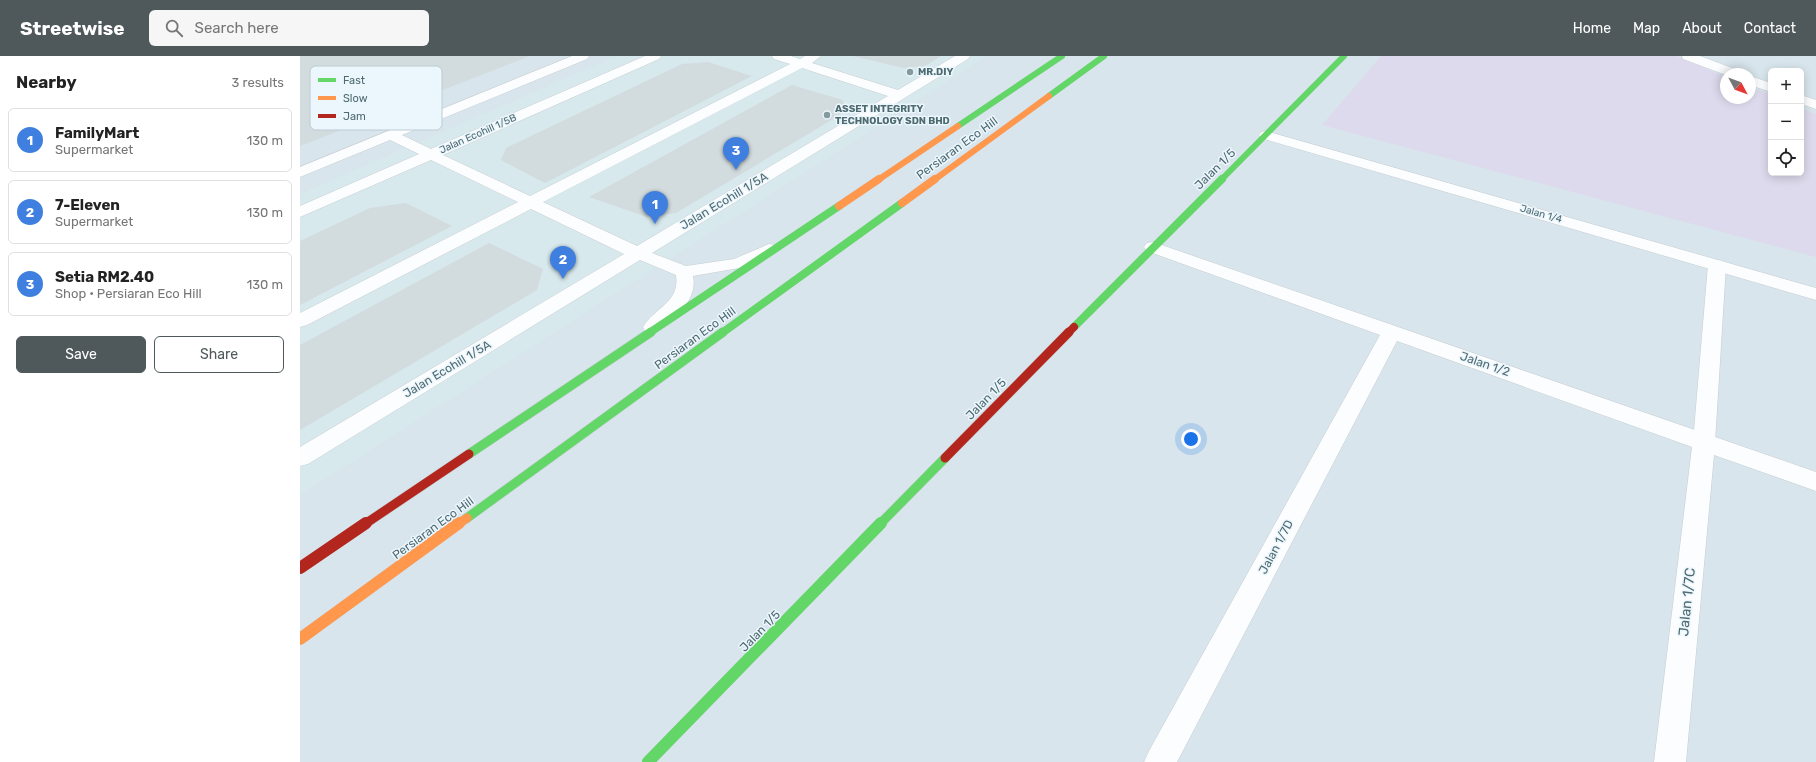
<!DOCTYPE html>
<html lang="en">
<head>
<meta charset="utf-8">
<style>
  :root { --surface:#fff; --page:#f6f6f6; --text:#222; --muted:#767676; --line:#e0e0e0; --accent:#4f585a }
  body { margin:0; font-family:Rubik,sans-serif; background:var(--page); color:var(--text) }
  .controls { position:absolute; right:12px; top:12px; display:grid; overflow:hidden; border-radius:6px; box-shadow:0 2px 10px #0003 }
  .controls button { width:36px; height:36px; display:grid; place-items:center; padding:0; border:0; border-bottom:1px solid var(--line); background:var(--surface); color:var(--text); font:20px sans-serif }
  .compass { position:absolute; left:1420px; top:12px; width:36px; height:36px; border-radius:50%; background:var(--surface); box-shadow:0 2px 10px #0003; rotate:131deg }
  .you { position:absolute; left:891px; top:383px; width:14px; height:14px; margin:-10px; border:3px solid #fff; border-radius:50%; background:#1a73e8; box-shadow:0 0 0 6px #1a73e833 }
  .badge { display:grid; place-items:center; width:26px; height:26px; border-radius:50%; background:var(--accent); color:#fff; font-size:13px; font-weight:700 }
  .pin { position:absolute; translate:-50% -33px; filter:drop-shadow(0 1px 2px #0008) }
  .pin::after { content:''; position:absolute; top:21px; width:14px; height:12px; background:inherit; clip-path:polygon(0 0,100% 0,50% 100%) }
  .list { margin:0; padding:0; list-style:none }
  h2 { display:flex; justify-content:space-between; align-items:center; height:52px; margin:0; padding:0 16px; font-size:17px }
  h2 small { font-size:13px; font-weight:400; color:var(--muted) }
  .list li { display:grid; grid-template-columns:26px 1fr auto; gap:12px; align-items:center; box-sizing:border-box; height:64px; margin:0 8px 8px; padding:0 8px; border:1px solid var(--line); border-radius:6px }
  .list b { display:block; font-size:15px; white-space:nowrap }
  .list p { margin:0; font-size:13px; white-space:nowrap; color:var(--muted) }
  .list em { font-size:13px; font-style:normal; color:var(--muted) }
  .actions { display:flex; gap:8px; padding:12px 16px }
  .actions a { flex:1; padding:9px 0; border:1px solid var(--accent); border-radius:6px; text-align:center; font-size:14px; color:var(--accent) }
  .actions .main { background:var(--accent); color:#fff }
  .icon { flex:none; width:22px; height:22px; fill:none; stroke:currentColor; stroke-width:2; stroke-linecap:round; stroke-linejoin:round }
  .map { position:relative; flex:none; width:1516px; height:706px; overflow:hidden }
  header { display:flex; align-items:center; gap:24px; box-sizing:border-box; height:56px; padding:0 20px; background:var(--accent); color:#fff }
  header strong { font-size:19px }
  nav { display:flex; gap:22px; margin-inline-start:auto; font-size:14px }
  .search { width:280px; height:36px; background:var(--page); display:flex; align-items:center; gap:10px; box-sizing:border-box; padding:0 14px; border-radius:6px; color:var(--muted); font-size:15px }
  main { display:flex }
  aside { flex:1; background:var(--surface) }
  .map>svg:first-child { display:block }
  .residential { fill:#d8e5ec; fill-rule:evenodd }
  .commercial { fill:#d7e9ed }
  .green { fill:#dddaed }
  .building { fill:#d2dbde }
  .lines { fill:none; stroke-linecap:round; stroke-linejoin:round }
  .lane-casing { stroke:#c7ced2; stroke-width:1 }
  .street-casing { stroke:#c7ced2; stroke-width:1 }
  .fast-far3-casing { stroke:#c5ced2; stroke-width:6 }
  .fast-far2-casing { stroke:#c5ced2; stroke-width:8 }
  .fast-far1-casing { stroke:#c5ced2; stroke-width:10 }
  .fast-casing { stroke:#c5ced2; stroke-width:12 }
  .slow-far3-casing { stroke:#c5ced2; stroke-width:6 }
  .slow-far2-casing { stroke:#c5ced2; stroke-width:8 }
  .slow-far1-casing { stroke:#c5ced2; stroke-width:10 }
  .slow-casing { stroke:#c5ced2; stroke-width:12 }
  .jam-far2-casing { stroke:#c5ced2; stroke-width:8 }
  .jam-far1-casing { stroke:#c5ced2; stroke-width:10 }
  .jam-casing { stroke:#c5ced2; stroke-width:12 }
  .lane { fill:#fcfdfe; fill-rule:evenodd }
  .street { fill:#fcfdfe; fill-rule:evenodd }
  .fast-far3 { stroke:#63d668; stroke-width:6 }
  .fast-far2 { stroke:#63d668; stroke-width:8 }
  .fast-far1 { stroke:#63d668; stroke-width:9 }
  .fast { stroke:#63d668; stroke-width:12 }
  .slow-far3 { stroke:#ff974d; stroke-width:6 }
  .slow-far2 { stroke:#ff974d; stroke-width:8 }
  .slow-far1 { stroke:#ff974d; stroke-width:9 }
  .slow { stroke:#ff974d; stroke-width:12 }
  .jam-far2 { stroke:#b3261e; stroke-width:8 }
  .jam-far1 { stroke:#b3261e; stroke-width:9 }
  .jam { stroke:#b3261e; stroke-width:12 }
  .poi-dot { fill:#859a9f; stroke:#ecf6fd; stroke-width:1.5 }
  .labels { text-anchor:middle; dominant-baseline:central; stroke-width:3; stroke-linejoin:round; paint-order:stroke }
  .far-poi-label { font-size:10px; font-weight:bold; fill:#4e6b70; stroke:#ecf6fd; text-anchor:start }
  .far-street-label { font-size:10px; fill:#4e6b70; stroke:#ecf6fd }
  .street-label { font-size:12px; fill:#4e6b70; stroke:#ecf6fd }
  .near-street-label { font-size:14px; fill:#4e6b70; stroke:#ecf6fd }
  .key { fill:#ecf6fd; stroke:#bdccd3; stroke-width:1 }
  .key-label { font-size:11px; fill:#4e6b70 }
</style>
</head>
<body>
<header>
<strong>Streetwise</strong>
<div class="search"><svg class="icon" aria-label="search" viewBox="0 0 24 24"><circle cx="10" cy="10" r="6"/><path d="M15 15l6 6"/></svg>Search here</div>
<nav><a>Home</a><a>Map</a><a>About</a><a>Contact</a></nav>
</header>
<main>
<aside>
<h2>Nearby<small>3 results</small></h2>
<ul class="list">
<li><span class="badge" style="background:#3f7fe0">1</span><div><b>FamilyMart</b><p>Supermarket</p></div><em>130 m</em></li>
<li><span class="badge" style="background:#3f7fe0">2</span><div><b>7-Eleven</b><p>Supermarket</p></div><em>130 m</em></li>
<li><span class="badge" style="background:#3f7fe0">3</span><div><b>Setia RM2.40</b><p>Shop · Persiaran Eco Hill</p></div><em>130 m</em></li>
</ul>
<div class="actions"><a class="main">Save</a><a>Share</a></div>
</aside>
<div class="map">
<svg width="1516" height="706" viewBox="0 0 1516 706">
  <rect width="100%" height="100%" fill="#ebf1f6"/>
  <!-- residential -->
  <path class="residential" d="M0 0H1516V706H0ZM1471 15H1501V117H1471ZM1426 18H1450V42H1426Z"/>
  <!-- commercial -->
  <path class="commercial" d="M317 0H687L0 439V138Z"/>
  <!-- green -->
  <path class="green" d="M1081 0H1376L1426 21V42H1450V31L1471 39V117H1501V52L1516 58V201L1022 69Z"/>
  <!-- building -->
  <g class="building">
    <path d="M0 0H230L0 90Z"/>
    <path d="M553 0H641L625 10 603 12Z"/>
    <path d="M408 6 452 20 245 127 201 104 206 92 382 8Z"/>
    <path d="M492 29 543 44 545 56 376 157 347 161 289 141Z"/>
    <path d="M106 147 152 170 0 249V185L70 152Z"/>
    <path d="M189 187 243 213 237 234 0 374V289Z"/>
  </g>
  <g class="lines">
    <defs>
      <g id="lane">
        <path d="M272 0H289L287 3 102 79 131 93 345 0H361L359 3 143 99 230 140 490 8 474 3 472 0H491L500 3 505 0H521L512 7 598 34 655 0H670L668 3 352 197 386 210 434 203 469 188 475 189 478 193 475 197 445 211 393 220C398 245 375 260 359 275L352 277 345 275 343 271C355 251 380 247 376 219L340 204 8 408 0 410V391L324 198 231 153 7 269 0 271V257L218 146 131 104 0 161V150L119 98 90 84 0 121V111ZM502 12 588 40 337 190 243 146Z"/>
        <path d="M1417 204 1423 205 1426 209 1415 386 1412 392 1404 394 1396 392 1393 386 1408 209 1411 205Z"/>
      </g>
      <g id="street">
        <path d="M1382 0H1400L1440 15 1442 18 1426 19 1383 3Z"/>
        <path d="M1450 20 1471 27V36L1450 29Z"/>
        <path d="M1501 39 1516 44V53L1501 48Z"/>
        <path d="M966 75 1516 232V244L961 82 959 79 961 76Z"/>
        <path d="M853 186 1516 416V435L1414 399 1386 706H1354L1392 391 1097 285 877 706H844L849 695 1080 279 847 195 844 191 847 187Z"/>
      </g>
      <g id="fast-far3">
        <path d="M749 40 804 0"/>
        <path d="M658 70 762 0"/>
        <path d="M921 124 1044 0"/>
      </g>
      <g id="fast-far2">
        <path d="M774 271 922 123"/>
        <path d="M349 277 539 150"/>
        <path d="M422 277 602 147"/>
      </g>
      <g id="fast-far1">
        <path d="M169 398 351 276"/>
        <path d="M167 462 423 276"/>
        <path d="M580 468 645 402"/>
      </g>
      <path id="fast" d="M348 706 581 467"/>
      <g id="slow-far3">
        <path d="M578 124 658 70"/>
        <path d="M634 124 749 40"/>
      </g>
      <g id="slow-far2">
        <path d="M602 147 635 123"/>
        <path d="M539 150 579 123"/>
      </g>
      <path id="slow-far1" d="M158 468 167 462"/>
      <path id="slow" d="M0 583 159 467"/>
      <path id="jam-far2" d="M768 277 774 271"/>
      <g id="jam-far1">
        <path d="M645 402 769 276"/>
        <path d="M65 468 169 398"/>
      </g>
      <path id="jam" d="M0 512 66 467"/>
    </defs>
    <!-- lane casing -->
    <use href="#lane" class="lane-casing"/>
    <!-- street casing -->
    <use href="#street" class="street-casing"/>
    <!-- fast-far3 casing -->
    <use href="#fast-far3" class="fast-far3-casing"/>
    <!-- fast-far2 casing -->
    <use href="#fast-far2" class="fast-far2-casing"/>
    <!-- fast-far1 casing -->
    <use href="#fast-far1" class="fast-far1-casing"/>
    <!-- fast casing -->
    <use href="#fast" class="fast-casing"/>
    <!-- slow-far3 casing -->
    <use href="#slow-far3" class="slow-far3-casing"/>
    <!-- slow-far2 casing -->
    <use href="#slow-far2" class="slow-far2-casing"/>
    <!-- slow-far1 casing -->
    <use href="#slow-far1" class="slow-far1-casing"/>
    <!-- slow casing -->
    <use href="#slow" class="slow-casing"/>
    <!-- jam-far2 casing -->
    <use href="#jam-far2" class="jam-far2-casing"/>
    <!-- jam-far1 casing -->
    <use href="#jam-far1" class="jam-far1-casing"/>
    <!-- jam casing -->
    <use href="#jam" class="jam-casing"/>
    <!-- lane -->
    <use href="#lane" class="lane"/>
    <!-- street -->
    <use href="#street" class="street"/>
    <!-- fast-far3 -->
    <use href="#fast-far3" class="fast-far3"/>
    <!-- fast-far2 -->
    <use href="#fast-far2" class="fast-far2"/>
    <!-- fast-far1 -->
    <use href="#fast-far1" class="fast-far1"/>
    <!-- fast -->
    <use href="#fast" class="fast"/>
    <!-- slow-far3 -->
    <use href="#slow-far3" class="slow-far3"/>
    <!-- slow-far2 -->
    <use href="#slow-far2" class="slow-far2"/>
    <!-- slow-far1 -->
    <use href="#slow-far1" class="slow-far1"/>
    <!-- slow -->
    <use href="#slow" class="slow"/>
    <!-- jam-far2 -->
    <use href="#jam-far2" class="jam-far2"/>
    <!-- jam-far1 -->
    <use href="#jam-far1" class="jam-far1"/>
    <!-- jam -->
    <use href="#jam" class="jam"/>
  </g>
  <!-- markers -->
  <g class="poi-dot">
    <circle cx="610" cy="16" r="4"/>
    <circle cx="527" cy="59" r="4"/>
  </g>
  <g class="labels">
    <!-- far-poi labels -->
    <g class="far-poi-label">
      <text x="618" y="16">MR.DIY</text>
      <text x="535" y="53">ASSET INTEGRITY<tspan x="535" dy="12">TECHNOLOGY SDN BHD</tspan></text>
    </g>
    <!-- far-street labels -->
    <g class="far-street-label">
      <text transform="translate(178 78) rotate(-24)">Jalan Ecohill 1/5B</text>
      <text transform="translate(1241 158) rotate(16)">Jalan 1/4</text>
    </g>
    <!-- street labels -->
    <g class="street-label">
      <text transform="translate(657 92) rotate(-36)">Persiaran Eco Hill</text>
      <text transform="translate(915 113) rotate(-45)">Jalan 1/5</text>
      <text transform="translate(424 145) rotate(-31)">Jalan Ecohill 1/5A</text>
      <text transform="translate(395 282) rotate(-36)">Persiaran Eco Hill</text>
      <text transform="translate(1185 308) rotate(19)">Jalan 1/2</text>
      <text transform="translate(147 313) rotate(-31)">Jalan Ecohill 1/5A</text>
      <text transform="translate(686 343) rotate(-46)">Jalan 1/5</text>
      <text transform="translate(133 472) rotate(-36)">Persiaran Eco Hill</text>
      <text transform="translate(976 491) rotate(-62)">Jalan 1/7D</text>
      <text transform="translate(460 575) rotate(-46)">Jalan 1/5</text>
    </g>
    <!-- near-street labels -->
    <g class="near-street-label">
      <text transform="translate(1387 546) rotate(-84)">Jalan 1/7C</text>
    </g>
  </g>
  <!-- legend -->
  <rect x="10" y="10" width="132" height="64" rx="6" class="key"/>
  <rect x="18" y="22" width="18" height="4" fill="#63d668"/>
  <rect x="18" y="40" width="18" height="4" fill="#ff974d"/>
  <rect x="18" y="58" width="18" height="4" fill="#b3261e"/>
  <g class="key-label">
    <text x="43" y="28">Fast</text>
    <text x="43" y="46">Slow</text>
    <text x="43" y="64">Jam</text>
  </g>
</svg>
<div class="controls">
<button>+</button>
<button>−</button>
<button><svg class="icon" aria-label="locate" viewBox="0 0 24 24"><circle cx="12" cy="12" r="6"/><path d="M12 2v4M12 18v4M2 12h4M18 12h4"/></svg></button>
</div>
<svg class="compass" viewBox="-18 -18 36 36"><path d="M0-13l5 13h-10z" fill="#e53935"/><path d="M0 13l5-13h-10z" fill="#767676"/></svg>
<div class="you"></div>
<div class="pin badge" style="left:355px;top:168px;background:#3f7fe0">1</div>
<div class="pin badge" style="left:263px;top:223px;background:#3f7fe0">2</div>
<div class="pin badge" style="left:436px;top:114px;background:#3f7fe0">3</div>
</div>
</main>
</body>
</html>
